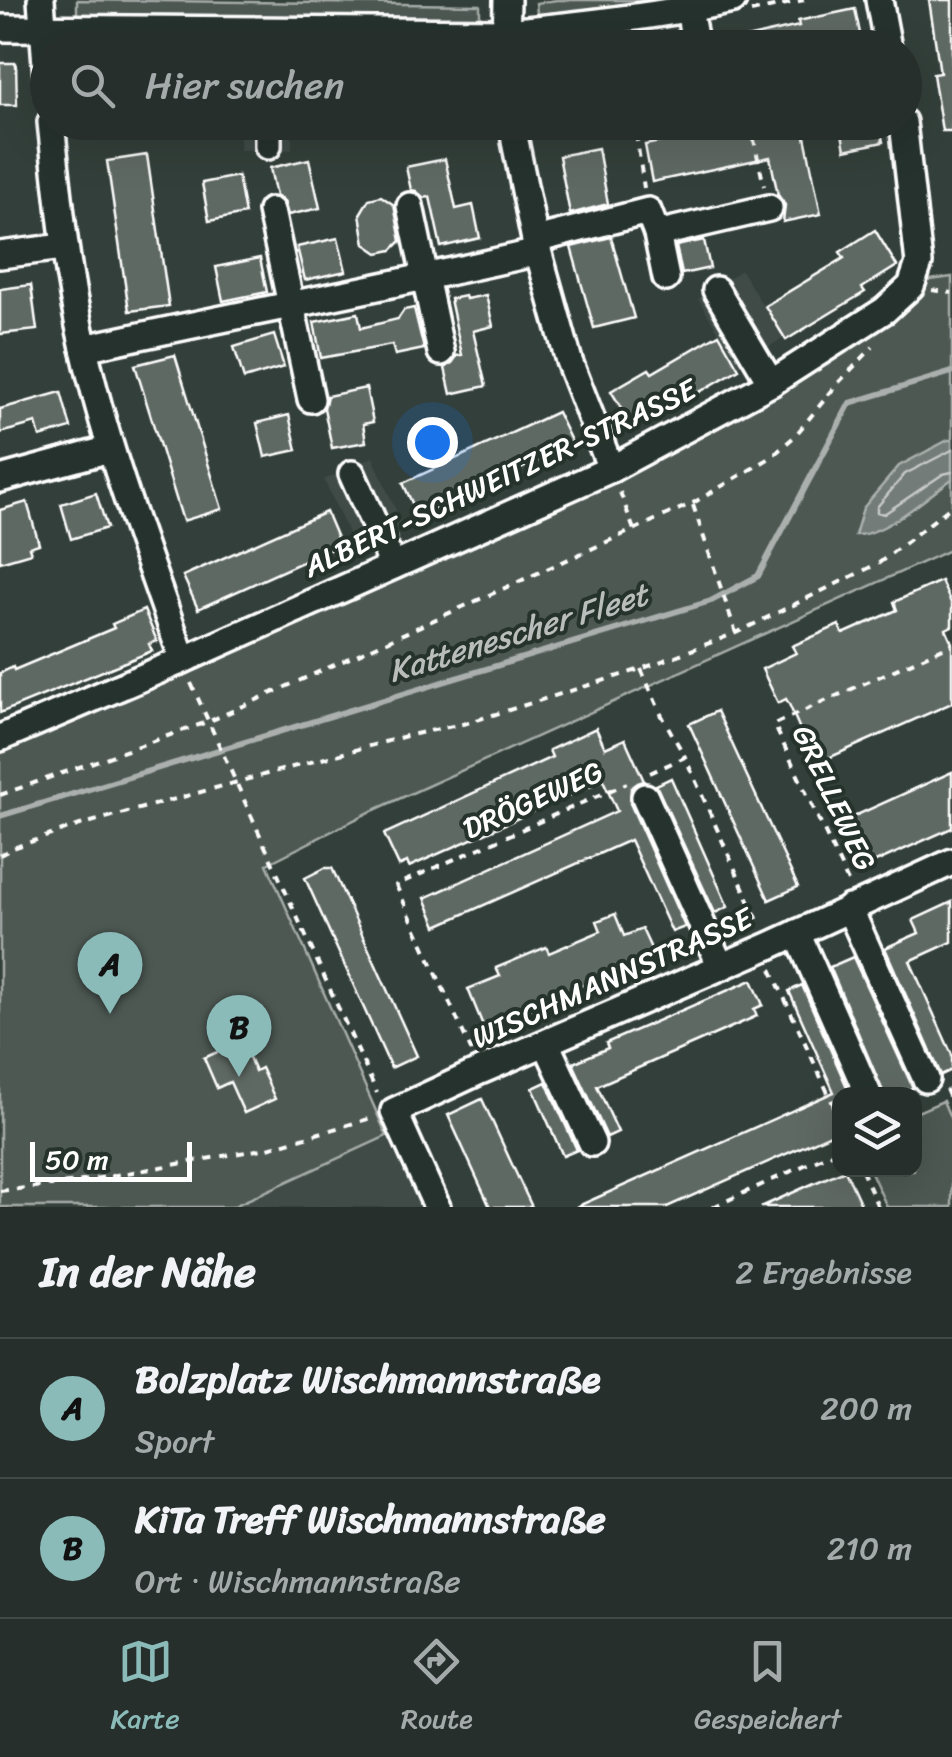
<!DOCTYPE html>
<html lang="de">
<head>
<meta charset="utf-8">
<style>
  :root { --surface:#262f2c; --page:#323b38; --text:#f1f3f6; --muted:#a4a9a9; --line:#424a48; --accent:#8bbbb9 }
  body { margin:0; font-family:Sriracha,sans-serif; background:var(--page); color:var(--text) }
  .controls { position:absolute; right:30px; bottom:30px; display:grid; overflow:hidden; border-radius:20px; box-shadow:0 10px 40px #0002 }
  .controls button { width:90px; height:90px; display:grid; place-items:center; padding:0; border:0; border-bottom:2px solid var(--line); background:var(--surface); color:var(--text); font:50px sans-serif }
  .scale { position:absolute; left:30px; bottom:25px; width:162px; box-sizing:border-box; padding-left:10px; border:5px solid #fff; border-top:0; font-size:28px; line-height:35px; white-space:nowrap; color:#fff; -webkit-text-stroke:8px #26332d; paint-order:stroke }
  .you { position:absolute; left:432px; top:442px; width:35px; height:35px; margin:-25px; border:8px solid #fff; border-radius:50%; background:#1a73e8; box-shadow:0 0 0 15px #1a73e833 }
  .badge { display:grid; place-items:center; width:65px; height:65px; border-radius:50%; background:var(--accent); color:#111; font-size:32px; font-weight:700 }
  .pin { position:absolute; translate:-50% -82px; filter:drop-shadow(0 2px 5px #0008) }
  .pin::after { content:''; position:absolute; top:52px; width:35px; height:30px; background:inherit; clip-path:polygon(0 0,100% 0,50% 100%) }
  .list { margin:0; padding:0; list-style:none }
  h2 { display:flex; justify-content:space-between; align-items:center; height:130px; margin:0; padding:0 40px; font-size:42px }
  h2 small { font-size:32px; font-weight:400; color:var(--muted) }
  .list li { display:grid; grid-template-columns:65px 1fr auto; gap:30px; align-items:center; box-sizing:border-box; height:140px; padding:0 40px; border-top:2px solid var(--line) }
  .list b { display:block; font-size:38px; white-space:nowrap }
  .list p { margin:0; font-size:32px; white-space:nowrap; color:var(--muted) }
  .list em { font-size:32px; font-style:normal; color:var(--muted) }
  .icon { flex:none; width:55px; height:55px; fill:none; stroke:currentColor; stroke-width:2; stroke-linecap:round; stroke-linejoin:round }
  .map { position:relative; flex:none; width:952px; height:1207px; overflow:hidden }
  .search { position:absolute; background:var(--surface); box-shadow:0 10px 40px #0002; left:30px; right:30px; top:30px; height:110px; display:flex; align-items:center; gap:25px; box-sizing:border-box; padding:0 35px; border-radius:55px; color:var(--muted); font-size:38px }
  .sheet { height:410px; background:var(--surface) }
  nav { display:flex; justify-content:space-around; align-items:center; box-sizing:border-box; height:140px; border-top:2px solid var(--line); background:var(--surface); font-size:28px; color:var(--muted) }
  nav a { display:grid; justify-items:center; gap:5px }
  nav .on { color:var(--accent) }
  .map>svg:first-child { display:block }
  .built { fill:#404c47 }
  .green { fill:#4d5853; stroke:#a6aca9; stroke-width:2.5 }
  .water { fill:#737b78; stroke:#abb0ae; stroke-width:2.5 }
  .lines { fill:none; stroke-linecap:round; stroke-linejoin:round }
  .shore { stroke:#c7cac9; stroke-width:2.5 }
  .stream { stroke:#abb0ae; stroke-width:6 }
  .building { fill:#5f6964; stroke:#fff; stroke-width:2.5 }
  .minor-casing { stroke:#fff; stroke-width:32 }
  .path { stroke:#fff; stroke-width:4; stroke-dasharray:8 8; stroke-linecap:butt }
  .minor { stroke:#26332d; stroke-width:25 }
  .labels { text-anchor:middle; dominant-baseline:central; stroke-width:8; stroke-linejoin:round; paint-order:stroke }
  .street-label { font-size:30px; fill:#fff; stroke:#26332d }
  .water-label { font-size:32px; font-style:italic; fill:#b9bdbc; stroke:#26332d }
</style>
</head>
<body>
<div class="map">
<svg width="952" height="1207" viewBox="0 0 952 1207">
  <rect width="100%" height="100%" fill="#333f3a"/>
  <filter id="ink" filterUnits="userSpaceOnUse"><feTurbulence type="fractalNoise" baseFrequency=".01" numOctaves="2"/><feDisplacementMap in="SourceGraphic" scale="20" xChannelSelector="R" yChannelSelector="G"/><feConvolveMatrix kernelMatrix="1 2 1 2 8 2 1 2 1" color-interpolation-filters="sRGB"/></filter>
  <g filter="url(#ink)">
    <!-- built -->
    <g class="built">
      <rect x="240" y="123" width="52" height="27"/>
      <path d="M741 270 783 338 739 365 698 299Z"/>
      <path d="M373 457 403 527 355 548 324 480Z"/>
      <path d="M387 1136 419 1207H232Z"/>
    </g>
    <!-- green -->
    <g class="green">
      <path d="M77 0 480 5V26L77 23Z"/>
      <path d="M557 0H705L538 24 536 3Z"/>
      <path d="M952 277V549L370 812 267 864 387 1136 232 1207H0V746L617 477 763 403 897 313 923 281Z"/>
      <path d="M943 1101 952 1122V1207H887L870 1170H914L915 1113Z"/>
    </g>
    <!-- water -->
    <path class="water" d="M948 440H952V479C928 496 884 536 855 535L863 508 899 466Z"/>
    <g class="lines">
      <!-- shore -->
      <path class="shore" d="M952 450 905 474 877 507V512L884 514 943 474 952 472"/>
      <!-- stream -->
      <path class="stream" d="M0 816 711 601 758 576 850 403 952 372"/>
    </g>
    <!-- building -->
    <g class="building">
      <path d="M929 0H952V131H942L933 74 940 73Z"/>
      <path d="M855 9 863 48H738L737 40 799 26 798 21Z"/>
      <path d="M0 63H16L17 105H0Z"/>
      <path d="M756 122H802L821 214 783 222 785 205 778 195 770 157 652 182 645 145Z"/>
      <path d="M840 122H879L883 142 845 150Z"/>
      <path d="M598 148 608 204 570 214 559 156Z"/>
      <path d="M147 155 169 306 129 311 107 161Z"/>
      <path d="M309 159 320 208 288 215 284 201 276 196 270 168Z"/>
      <path d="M445 159 456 209 473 205 480 238 441 247 430 197 424 198 416 191 411 190 406 167Z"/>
      <path d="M238 176 245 214 209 221 202 183Z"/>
      <path d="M381 196 394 205 401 241 392 250 378 253 365 244 360 214 369 199Z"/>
      <path d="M875 230 897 266 862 288 865 292 786 340 765 306 844 258 840 252Z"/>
      <path d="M611 237 634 318 594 328 571 247Z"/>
      <path d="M338 238 346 271 305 280 297 247Z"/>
      <path d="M704 240 710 268 682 274 676 246Z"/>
      <path d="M260 258 267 292 223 301 216 267Z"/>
      <path d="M31 285 37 330 0 334V289Z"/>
      <path d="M486 295 493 326 473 331 486 386 451 394 445 368 452 363 457 356 462 355 450 299 465 296 466 299Z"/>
      <path d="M414 308 424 349 395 355 392 345 321 358 314 322 358 313 361 328 398 319 404 310Z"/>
      <path d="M719 334 739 369 672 408 670 405 632 426 611 391 649 369 652 373Z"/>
      <path d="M274 335 284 367 244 379 234 347Z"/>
      <path d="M175 355 222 509 183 521 135 365Z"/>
      <path d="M366 388 373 422 363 424 366 442 332 448 324 408 327 396Z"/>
      <path d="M61 392 71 428 40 437 36 423 0 433V409Z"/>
      <path d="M557 412 573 445 418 516 403 483Z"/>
      <path d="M289 415 297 450 265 457 257 423Z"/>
      <path d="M96 493 107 528 71 539 61 504Z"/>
      <path d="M27 502 39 544 29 547 31 553 0 562V510Z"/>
      <path d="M326 512 340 545 198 609 183 576Z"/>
      <path d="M941 581 952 605V626L946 629 952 643V703L815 764 789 704 786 699 778 703 762 669 796 653 792 646 839 625 843 634 897 610 894 602Z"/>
      <path d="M144 610 157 641 149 644 152 651 0 713V673L13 667 14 670 114 628 112 624Z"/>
      <path d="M717 711 798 887 769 900 689 724Z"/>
      <path d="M596 728 605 748 625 739 644 781 638 783 631 788 630 803 685 927 672 932 630 840 437 926 425 898 617 811 603 780 409 867 407 862 399 866 384 834 552 757 549 750Z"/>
      <path d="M952 772V828L862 868 841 822Z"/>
      <path d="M671 778 728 907 715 913 656 785Z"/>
      <path d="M325 868H332L417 1056 391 1068 305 878Z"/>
      <path d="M952 902V942L910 961 952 1055V1070L941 1075 885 948 919 933 913 920Z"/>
      <path d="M615 914 624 936 642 929 654 955 484 1028 468 989 500 976 496 968 546 947 549 953 601 931 597 921Z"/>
      <path d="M853 957 913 1088 897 1094H884L830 967Z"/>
      <path d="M752 980 763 1005 754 1009 757 1016 597 1086 618 1132 607 1137 573 1063 608 1048 606 1043Z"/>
      <path d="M802 985 850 1094H840V1130L667 1207H576L834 1092 789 991Z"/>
      <path d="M242 1041 255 1071 261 1068 275 1099 244 1113 230 1082 217 1088 204 1058Z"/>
      <path d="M546 1082 577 1150 563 1156 533 1088Z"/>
      <path d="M482 1099 522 1186 532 1207H490L448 1115Z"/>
      <path d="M845 1170 862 1207H761L812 1184Z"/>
    </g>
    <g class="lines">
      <defs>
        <g id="minor">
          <path d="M41 0 48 90"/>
          <path d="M879 0 888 48"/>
          <path d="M689 9 696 48"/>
          <path d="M0 28 505 32C582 25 658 16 733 0"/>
          <path d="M506 45 507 0"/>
          <path d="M51 122C59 199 66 273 84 348 108 455 148 557 183 660"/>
          <path d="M268 122V146"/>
          <path d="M513 122 515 141 535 240 569 361 611 469"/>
          <path d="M410 206 441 352"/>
          <path d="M271 211 311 399"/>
          <path d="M657 234 666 278"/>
          <path d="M535 240 648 211 657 234 769 208"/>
          <path d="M0 255 63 247"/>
          <path d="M716 290 771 383"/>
          <path d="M84 348C235 315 387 287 538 252"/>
          <path d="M352 474 393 566"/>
          <path d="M0 479 110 449"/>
          <path d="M0 738 183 660 611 469 771 383 885 310 911 286 919 263 903 122"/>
          <path d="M645 797 721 967"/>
          <path d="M849 908 926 1079"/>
          <path d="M797 933 868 1094"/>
          <path d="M546 1043 592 1143"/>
          <path d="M437 1207 394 1111 480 1071 769 946 952 862"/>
        </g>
      </defs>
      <!-- minor casing -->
      <use href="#minor" class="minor-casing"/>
      <!-- path -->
      <g class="path">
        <path d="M751 12 804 0"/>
        <path d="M750 122 764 186"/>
        <path d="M636 134 644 188"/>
        <path d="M617 136 710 124"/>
        <path d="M932 290 952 293"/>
        <path d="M620 492 634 530"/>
        <path d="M693 505 736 633"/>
        <path d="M641 669 661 714 685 757"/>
        <path d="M191 683 377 1093"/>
        <path d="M650 773 685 757 759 923"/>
        <path d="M0 795 210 721 693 503 770 458 794 437 839 382 873 347"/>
        <path d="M0 855 13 848 80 825 406 736 467 723 641 669 736 633 879 563 952 506"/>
        <path d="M848 882 774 724 952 644"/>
        <path d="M771 969 840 1119"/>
        <path d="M472 1052 396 885 627 783"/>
        <path d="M946 1089 952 1103"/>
        <path d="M862 1170 878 1207"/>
        <path d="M0 1191 77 1182 268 1148 375 1117"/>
        <path d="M713 1207 840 1149"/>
      </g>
      <!-- minor -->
      <use href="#minor" class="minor"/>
    </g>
  </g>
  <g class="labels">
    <!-- street labels -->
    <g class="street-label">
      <text transform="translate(500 478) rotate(-25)">ALBERT-SCHWEITZER-STRASSE</text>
      <text transform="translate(834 798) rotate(65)">GRELLEWEG</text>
      <text transform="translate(533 800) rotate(-24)">DRÖGEWEG</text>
      <text transform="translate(612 978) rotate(-24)">WISCHMANNSTRASSE</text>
    </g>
    <!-- water labels -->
    <g class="water-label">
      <text transform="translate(518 633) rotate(-17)">Kattenescher Fleet</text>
    </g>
  </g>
</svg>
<div class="controls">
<button><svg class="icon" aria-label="layers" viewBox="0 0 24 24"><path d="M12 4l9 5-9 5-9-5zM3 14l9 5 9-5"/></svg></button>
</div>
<div class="scale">50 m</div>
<div class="you"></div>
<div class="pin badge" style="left:110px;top:1014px">A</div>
<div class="pin badge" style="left:239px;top:1077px">B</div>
<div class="search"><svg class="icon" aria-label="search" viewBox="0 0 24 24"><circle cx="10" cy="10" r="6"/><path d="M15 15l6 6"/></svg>Hier suchen</div>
</div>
<section class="sheet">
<h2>In der Nähe<small>2 Ergebnisse</small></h2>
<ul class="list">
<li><span class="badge">A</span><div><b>Bolzplatz Wischmannstraße</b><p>Sport</p></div><em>200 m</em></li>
<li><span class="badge">B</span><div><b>KiTa Treff Wischmannstraße</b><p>Ort · Wischmannstraße</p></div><em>210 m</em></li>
</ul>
</section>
<nav>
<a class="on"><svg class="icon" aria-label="map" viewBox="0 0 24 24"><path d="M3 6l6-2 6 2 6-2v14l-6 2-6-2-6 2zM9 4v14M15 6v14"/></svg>Karte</a>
<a><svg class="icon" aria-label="directions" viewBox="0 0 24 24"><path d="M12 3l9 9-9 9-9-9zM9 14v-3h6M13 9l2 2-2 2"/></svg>Route</a>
<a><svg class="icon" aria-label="saved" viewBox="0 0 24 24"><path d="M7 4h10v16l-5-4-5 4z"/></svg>Gespeichert</a>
</nav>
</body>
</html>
